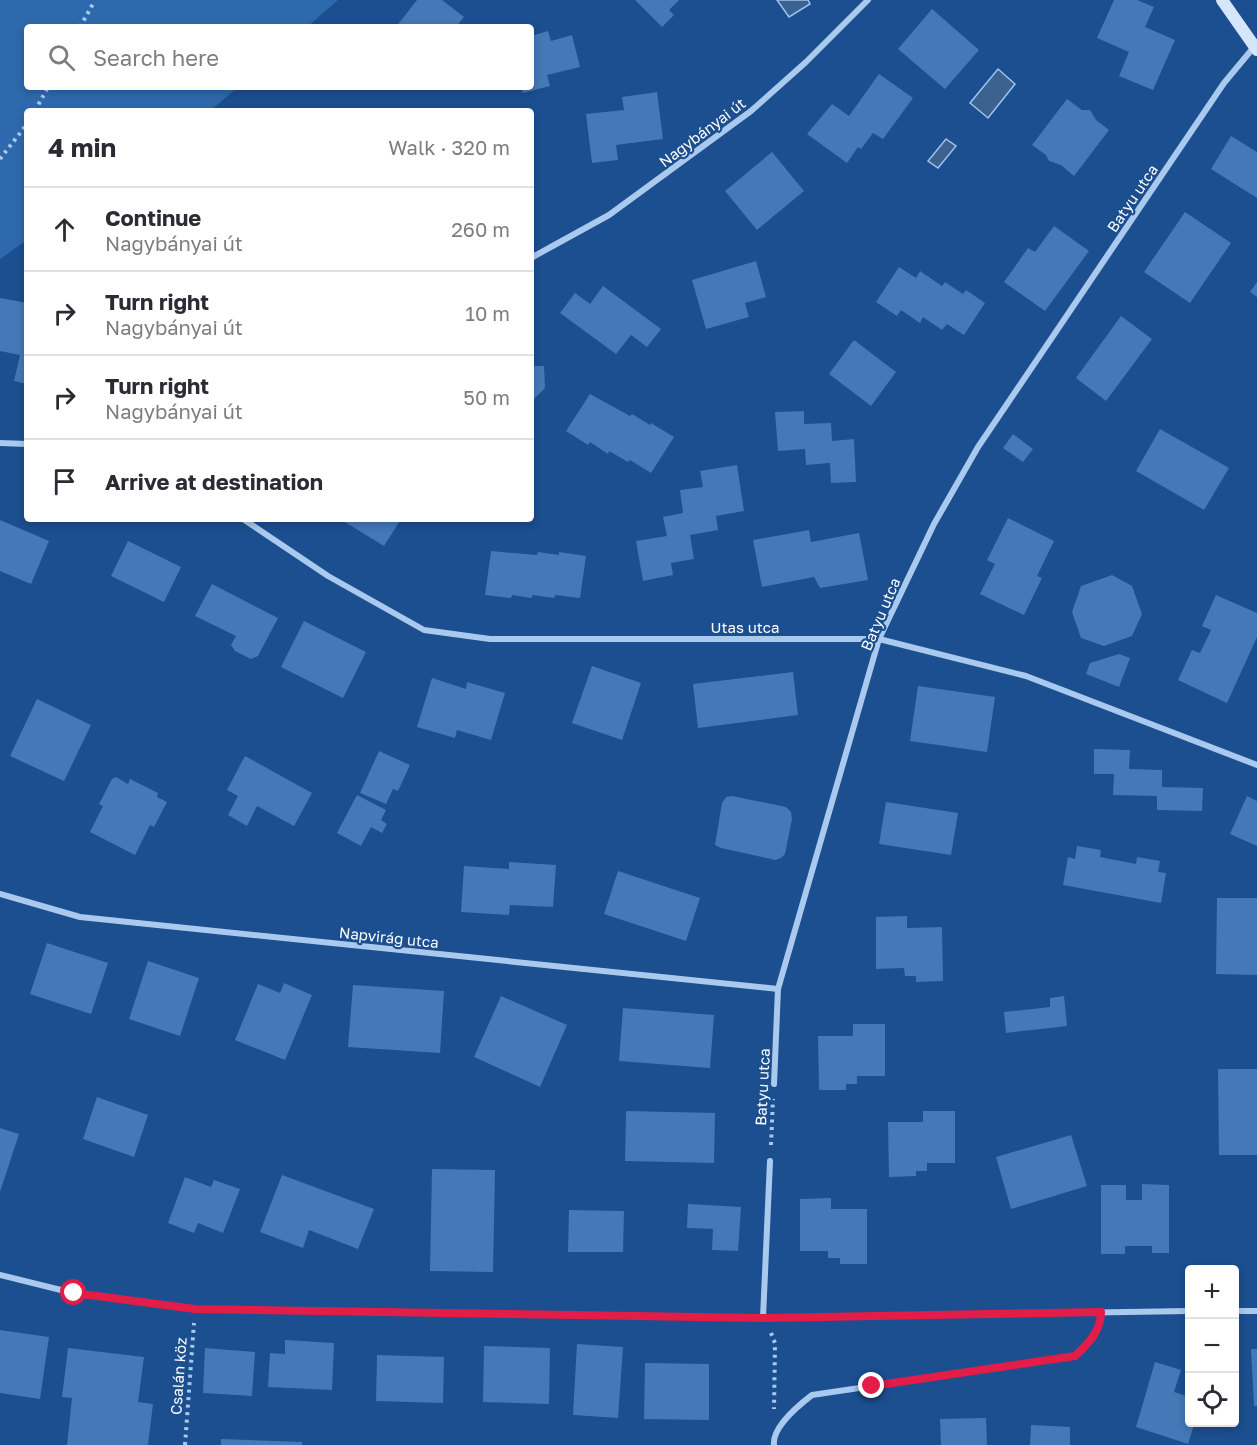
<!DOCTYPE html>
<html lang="en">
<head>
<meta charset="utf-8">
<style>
  :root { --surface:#fff; --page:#f7f7f7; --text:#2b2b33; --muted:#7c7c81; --line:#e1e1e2 }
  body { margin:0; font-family:"Golos Text",sans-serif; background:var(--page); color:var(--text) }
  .controls { position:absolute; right:18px; bottom:18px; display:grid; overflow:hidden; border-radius:6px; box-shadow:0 3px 9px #0003 }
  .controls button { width:54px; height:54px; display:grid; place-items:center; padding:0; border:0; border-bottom:2px solid var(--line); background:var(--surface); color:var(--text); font:30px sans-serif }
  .stop { position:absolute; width:18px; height:18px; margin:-14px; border:4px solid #e11d48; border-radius:50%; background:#fff }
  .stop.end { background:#e11d48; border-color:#fff; box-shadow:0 2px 6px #0008 }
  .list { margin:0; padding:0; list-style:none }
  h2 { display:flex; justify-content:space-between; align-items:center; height:78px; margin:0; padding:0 24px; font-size:26px }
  h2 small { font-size:20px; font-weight:400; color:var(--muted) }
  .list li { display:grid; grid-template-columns:39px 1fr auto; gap:18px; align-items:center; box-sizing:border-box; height:84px; padding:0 24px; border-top:2px solid var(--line) }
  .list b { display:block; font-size:22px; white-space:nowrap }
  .list p { margin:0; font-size:20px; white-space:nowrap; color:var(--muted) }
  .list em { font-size:20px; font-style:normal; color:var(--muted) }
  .icon { flex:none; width:33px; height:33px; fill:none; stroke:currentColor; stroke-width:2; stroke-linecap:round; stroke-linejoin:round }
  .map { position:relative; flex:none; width:1257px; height:1445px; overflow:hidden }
  .search { position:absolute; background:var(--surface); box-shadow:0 3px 9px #0003; left:24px; top:24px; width:510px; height:66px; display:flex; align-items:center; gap:15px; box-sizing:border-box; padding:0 21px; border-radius:6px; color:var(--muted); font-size:22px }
  .panel { position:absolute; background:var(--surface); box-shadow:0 3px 9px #0003; left:24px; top:108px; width:510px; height:414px; border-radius:6px }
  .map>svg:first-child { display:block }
  .green { fill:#2e69ad }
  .water { fill:#3c6290; stroke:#9cc4f0; stroke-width:1.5 }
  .building { fill:#4478b7 }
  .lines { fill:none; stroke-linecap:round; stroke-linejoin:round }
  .path { stroke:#a9c9ee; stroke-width:4; stroke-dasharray:3 4.5; stroke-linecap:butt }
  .street { stroke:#a9c9ee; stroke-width:6 }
  .secondary { stroke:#d6e6fa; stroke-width:12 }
  .route { stroke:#e11d48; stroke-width:8 }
  .labels { text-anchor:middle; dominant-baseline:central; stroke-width:4.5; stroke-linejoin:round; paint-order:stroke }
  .street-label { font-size:15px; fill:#fff; stroke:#1b4f8f }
</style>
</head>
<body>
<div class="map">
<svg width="1257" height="1445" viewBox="0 0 1257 1445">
  <rect width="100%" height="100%" fill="#1b4f8f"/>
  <!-- green -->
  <path class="green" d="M0 0H338L307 27H27V87H238L210 111H27V240L0 259Z"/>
  <!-- water -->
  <g class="water">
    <path d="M777 0H808L810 4 789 17Z"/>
    <path d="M998 69 1015 84 988 118 970 103Z"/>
    <path d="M946 139 956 146 938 168 928 161Z"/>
  </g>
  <!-- building -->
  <g class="building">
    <path d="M417 0H442L464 17 456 27H396Z"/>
    <path d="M635 0H679L669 10 674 15 662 27Z"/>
    <path d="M1114 0H1137L1154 7 1145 27 1175 40 1153 90 1119 76 1129 52 1097 38Z"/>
    <path d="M932 9 979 50 945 89 898 49Z"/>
    <path d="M548 31 551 41 572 35 580 67 547 75 550 86 523 93 521 87H531V36Z"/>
    <path d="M879 74 913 98 883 139 873 133 861 149 858 147 847 163 807 134 832 104 849 116Z"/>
    <path d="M657 92 663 139 616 145 618 160 592 163 586 114 624 110 622 97Z"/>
    <path d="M1067 99 1082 110H1090L1096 120 1109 130 1074 176 1061 165 1049 161 1046 155 1032 145Z"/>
    <path d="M1231 136 1257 152V198L1211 169Z"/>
    <path d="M772 152 804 191 757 230 725 191Z"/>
    <path d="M1185 212 1231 243 1190 303 1144 272Z"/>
    <path d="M1054 226 1089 251 1045 311 1004 282 1028 248 1035 252Z"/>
    <path d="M756 261 766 297 745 303 749 317 706 329 692 280Z"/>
    <path d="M899 267 916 278 920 271 942 286 945 282 963 294 966 290 985 303 964 335 947 324 942 330 923 317 920 323 901 310 897 316 876 302Z"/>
    <path d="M1257 282V297L1250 292Z"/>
    <path d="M603 286 661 329 647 347 631 335 616 354 560 313 575 293 590 304Z"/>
    <path d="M0 298 27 303V384L14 381 20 355 0 351Z"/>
    <path d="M1121 316 1152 339 1106 401 1076 378Z"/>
    <path d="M854 340 896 372 871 406 829 374Z"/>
    <path d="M531 366H544L545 388 534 399H531Z"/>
    <path d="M590 394 630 416 632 414 650 425 651 423 674 437 651 473 630 460 628 462 609 451 608 454 590 442 588 445 566 431Z"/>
    <path d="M804 411V424L831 423 832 441 854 439 856 482 831 483 830 463 806 465 805 449 778 451 775 412Z"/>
    <path d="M1160 429 1229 468 1204 510 1136 471Z"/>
    <path d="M1013 434 1033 449 1023 462 1003 448Z"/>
    <path d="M737 465 744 511 716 516 718 530 690 535 694 559 671 563 673 575 643 581 636 541 667 536 663 517 683 513 680 490 703 487 700 471Z"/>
    <path d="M1008 518 1054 541 1037 576 1042 578 1024 615 980 594 995 564 987 560Z"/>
    <path d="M340 519H401L384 546Z"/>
    <path d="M0 520 49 541 31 584 0 571Z"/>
    <path d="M809 530 811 542 859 533 868 580 820 588 814 577 762 587 753 540Z"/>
    <path d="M128 541 181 567 164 602 111 576Z"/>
    <path d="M491 551 537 555 538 552 559 555V552L586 556 580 598 555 595 554 598 532 595V598L512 595 511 598 485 595Z"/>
    <path d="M1112 575 1132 586 1142 614 1132 636 1104 646 1081 638 1072 612 1081 586Z"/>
    <path d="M212 584 278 618 258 656 251 659 235 651 231 645 236 636 195 616Z"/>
    <path d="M1216 595 1257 613V637L1227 703 1178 680 1192 650 1200 653 1211 630 1202 626Z"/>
    <path d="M304 621 366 652 343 698 281 667Z"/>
    <path d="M1119 654 1130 658 1119 687 1086 674 1090 663Z"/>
    <path d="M592 666 641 683 622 740 572 723Z"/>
    <path d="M793 672 798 715 698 728 693 684Z"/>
    <path d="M432 678 466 689 467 682 505 693 491 740 457 730 455 738 417 727Z"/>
    <path d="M918 686 995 697 987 752 910 741Z"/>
    <path d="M37 699 91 725 64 781 10 756Z"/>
    <path d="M1094 749 1130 750 1129 769 1162 770V787L1203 788 1202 811 1157 810V796L1113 795 1114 774H1094Z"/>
    <path d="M379 751 410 765 398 791 393 789 386 804 360 793Z"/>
    <path d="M245 756 312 793 294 826 257 806 247 826 228 815 238 796 227 790Z"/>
    <path d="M116 777 128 784 130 779 158 793 157 797 167 802 154 827 150 825 135 855 90 832 103 806 99 804 112 779Z"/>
    <path d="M357 795 386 810 381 820 387 824 382 833 371 827 361 846 337 833Z"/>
    <path d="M732 796 786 807 791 812 792 819 785 854 781 858 775 860 721 848 715 845 722 803 726 797Z"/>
    <path d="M1247 796 1257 801V846L1230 834Z"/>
    <path d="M886 802 958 813 951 855 879 844Z"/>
    <path d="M1077 846 1101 850 1100 857 1136 864 1137 857 1160 861 1158 872 1166 873 1161 903 1063 885 1068 857 1075 859Z"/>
    <path d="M509 862 556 865 553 907 510 905 509 915 461 912 464 866 509 869Z"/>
    <path d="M618 871 700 898 686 941 604 914Z"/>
    <path d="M1217 898H1257V975L1216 974Z"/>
    <path d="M907 916V928L942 927 943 981 916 982V976H905L904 968 876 969V917Z"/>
    <path d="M47 943 108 963 91 1014 30 994Z"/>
    <path d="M148 961 199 978 180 1036 129 1019Z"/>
    <path d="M284 983 312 995 285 1060 235 1040 258 984 280 993Z"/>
    <path d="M353 985 444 991 440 1053 348 1047Z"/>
    <path d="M501 996 567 1025 540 1087 474 1057Z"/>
    <path d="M1064 996 1067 1026 1006 1033 1004 1012 1050 1007V998Z"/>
    <path d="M623 1008 714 1015 710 1068 619 1061Z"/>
    <path d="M853 1024H885V1076H857V1084H846V1090H819L818 1036H853Z"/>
    <path d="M1218 1069H1257V1155H1219Z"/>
    <path d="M97 1097 148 1115 134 1157 83 1139Z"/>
    <path d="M626 1111 715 1113 714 1163 625 1161Z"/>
    <path d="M923 1111H955V1163H927V1171H916V1176L889 1177 888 1122H923Z"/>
    <path d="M0 1128 19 1134 0 1192Z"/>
    <path d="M1071 1135 1087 1186 1011 1209 996 1157Z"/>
    <path d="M432 1169 495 1170 493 1272 430 1271Z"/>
    <path d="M282 1175 374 1209 358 1249 309 1230 303 1248 260 1232Z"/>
    <path d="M185 1177 211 1187 214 1180 240 1189 223 1233 198 1223 194 1233 168 1223Z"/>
    <path d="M1142 1184 1169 1185V1253H1152V1246H1125V1254H1101V1185H1126V1200H1142Z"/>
    <path d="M831 1198V1209H867V1264H840V1258H828V1251H800V1199Z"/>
    <path d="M688 1204 741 1207 738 1251 712 1250 713 1229 687 1228Z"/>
    <path d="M569 1210 624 1211 623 1252H568Z"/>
    <path d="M0 1330 49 1337 40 1399 0 1393Z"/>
    <path d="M285 1340 334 1343 332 1390 268 1387 270 1353 285 1354Z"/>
    <path d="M577 1344 623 1347 618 1418 573 1415Z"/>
    <path d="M484 1346 550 1348 549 1404 483 1402Z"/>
    <path d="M68 1348 144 1357 138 1402 153 1404 148 1445H67L72 1398 62 1397Z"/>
    <path d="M205 1348 255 1352 252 1396 203 1393Z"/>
    <path d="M1251 1349H1257V1406H1254Z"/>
    <path d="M377 1355 444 1357 443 1403 376 1401Z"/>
    <path d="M1155 1362 1181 1370 1174 1392 1190 1397V1422H1195L1188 1444 1136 1427Z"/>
    <path d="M645 1363 709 1364V1420L644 1419Z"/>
    <path d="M986 1418 987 1445H941L940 1419Z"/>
    <path d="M1031 1425 1070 1427V1445H1030Z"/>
    <path d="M221 1439 302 1442V1445H221Z"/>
  </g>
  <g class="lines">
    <!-- path -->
    <g class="path">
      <path d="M80 27 94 2"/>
      <path d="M35 111 48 87"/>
      <path d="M0 159 27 124"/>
      <path d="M771 1145 773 1099"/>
      <path d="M771 1333 775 1343 774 1409"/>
      <path d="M185 1445 194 1323"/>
    </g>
    <!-- street -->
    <g class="street">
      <path d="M531 258 609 215 751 111 806 62 868 0"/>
      <path d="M0 443 27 444"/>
      <path d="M243 519 328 576 424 630 490 639H879L1026 676 1257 765"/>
      <path d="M0 894 80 917 778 989"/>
      <path d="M774 1084 778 989 879 639 934 524 978 447 1224 83 1254 47"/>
      <path d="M0 1275 73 1293 195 1309 763 1318 1190 1311"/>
      <path d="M1234 1311H1257"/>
      <path d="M763 1318 770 1161"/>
      <path d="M774 1445C772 1427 799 1405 812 1395L1075 1356C1088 1344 1101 1331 1101 1312"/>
    </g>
    <!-- secondary -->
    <path class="secondary" d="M1222 0 1257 50"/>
  </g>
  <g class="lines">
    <!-- route -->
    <path class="route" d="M74 1293 195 1309 763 1318 1101 1312C1101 1331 1088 1344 1075 1356L872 1386"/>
  </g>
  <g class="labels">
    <!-- street labels -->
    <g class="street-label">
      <text transform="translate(702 132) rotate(-37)">Nagybányai út</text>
      <text transform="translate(1132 198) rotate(-56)">Batyu utca</text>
      <text transform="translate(880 614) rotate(-67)">Batyu utca</text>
      <text x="745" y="627">Utas utca</text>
      <text transform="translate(389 937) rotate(6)">Napvirág utca</text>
      <text transform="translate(762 1087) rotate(-87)">Batyu utca</text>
      <text transform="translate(178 1376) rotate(-86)">Csalán köz</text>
    </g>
  </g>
</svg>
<div class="controls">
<button>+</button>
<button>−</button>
<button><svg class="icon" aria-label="locate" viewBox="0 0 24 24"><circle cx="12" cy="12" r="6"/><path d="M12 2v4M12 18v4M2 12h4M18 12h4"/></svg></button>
</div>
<div class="stop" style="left:74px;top:1293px"></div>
<div class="stop end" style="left:872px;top:1386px"></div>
<div class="search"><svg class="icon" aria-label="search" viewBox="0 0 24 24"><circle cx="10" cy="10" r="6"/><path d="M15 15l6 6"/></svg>Search here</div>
<section class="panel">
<h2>4 min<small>Walk · 320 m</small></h2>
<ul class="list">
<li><svg class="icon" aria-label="ahead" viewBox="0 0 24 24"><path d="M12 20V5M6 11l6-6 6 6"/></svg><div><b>Continue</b><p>Nagybányai út</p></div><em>260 m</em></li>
<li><svg class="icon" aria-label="right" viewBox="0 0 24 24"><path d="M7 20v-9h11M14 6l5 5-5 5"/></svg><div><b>Turn right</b><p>Nagybányai út</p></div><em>10 m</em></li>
<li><svg class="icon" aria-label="right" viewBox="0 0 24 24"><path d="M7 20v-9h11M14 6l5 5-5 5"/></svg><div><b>Turn right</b><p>Nagybányai út</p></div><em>50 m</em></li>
<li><svg class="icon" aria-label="arrive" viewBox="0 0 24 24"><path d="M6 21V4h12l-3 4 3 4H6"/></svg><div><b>Arrive at destination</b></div></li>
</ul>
</section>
</div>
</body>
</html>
